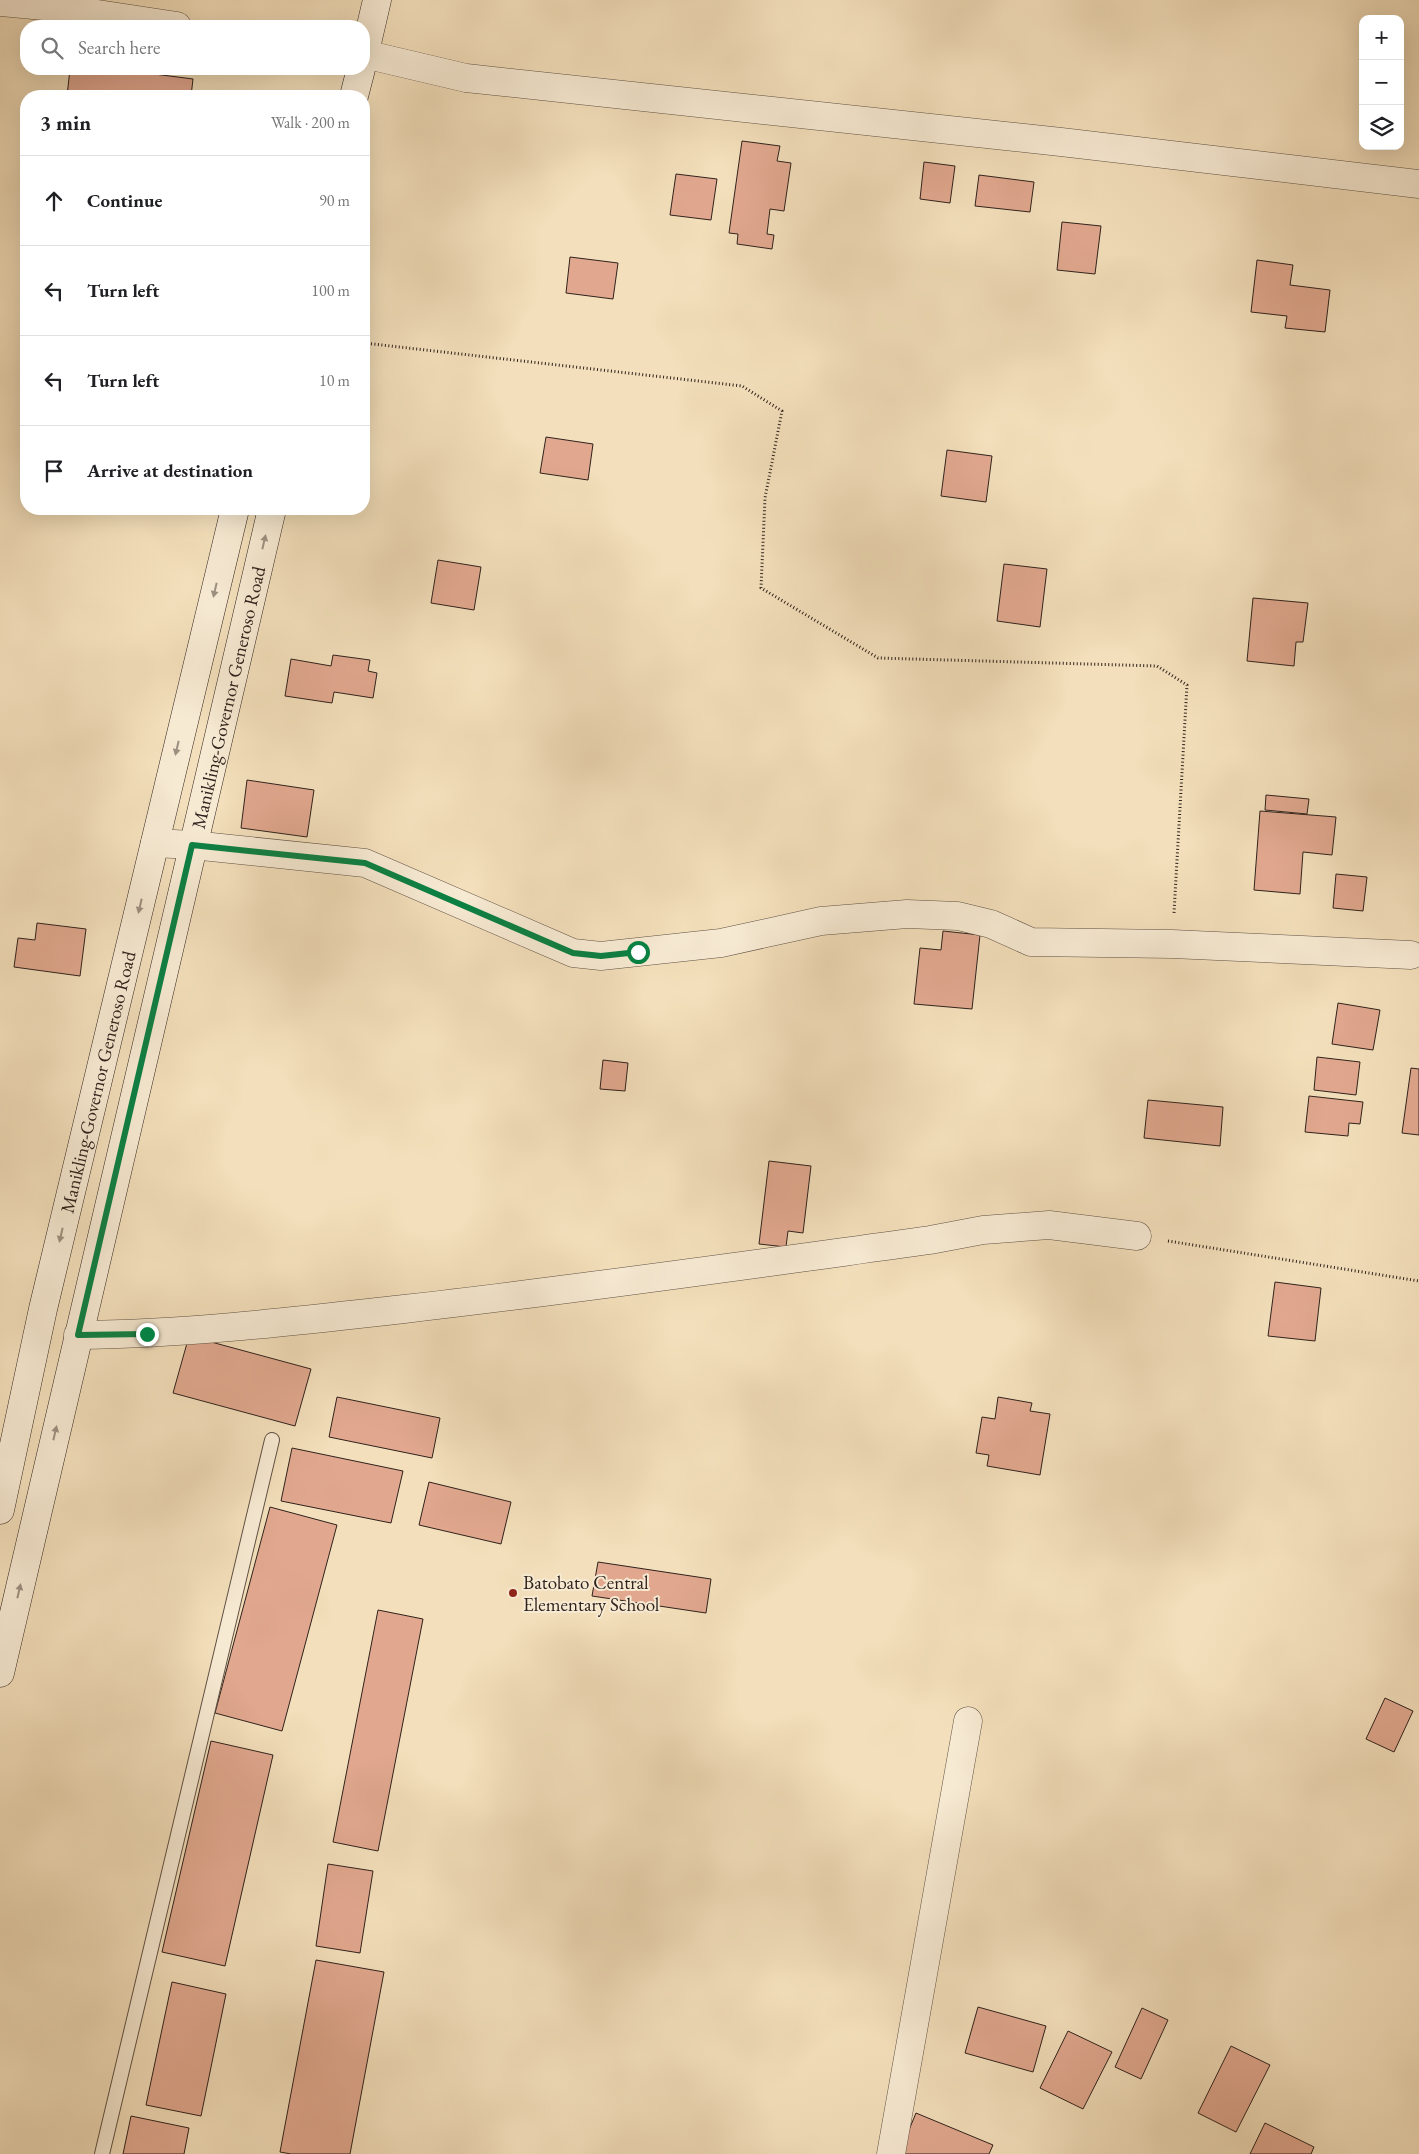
<!DOCTYPE html>
<meta charset="utf-8">
<style>
body{margin:0;font-family:"EB Garamond",serif;background:#f6f6f6;color:#202124}
.controls{position:absolute;right:15px;top:15px;display:grid;overflow:hidden;border-radius:10px;box-shadow:0 5px 20px #0002}
.controls button{width:45px;height:45px;display:grid;place-items:center;padding:0;border:0;border-bottom:1px solid #e0e0e0;background:#fff;color:#202124;font:25px sans-serif}
.stop{position:absolute;width:15px;height:15px;margin:-11px;border:4px solid #0b8043;border-radius:50%;background:#fff}
.stop.end{background:#0b8043;border-color:#fff;box-shadow:0 1px 5px #0008}
.list{margin:0;padding:0;list-style:none}
h2{display:flex;justify-content:space-between;align-items:center;height:65px;margin:0;padding:0 20px;font-size:21px}
h2 small{font-size:16px;font-weight:400;color:#757577}
.list li{display:grid;grid-template-columns:32px 1fr auto;gap:15px;align-items:center;box-sizing:border-box;height:90px;padding:0 20px;border-top:1px solid #e0e0e0}
.list b{display:block;font-size:19px;white-space:nowrap}
.list em{font-size:16px;font-style:normal;color:#757577}
.icon{flex:none;width:28px;height:28px;fill:none;stroke:currentColor;stroke-width:2;stroke-linecap:round;stroke-linejoin:round}
.map{position:relative;flex:none;width:1419px;height:2154px;overflow:hidden}
.search{position:absolute;background:#fff;box-shadow:0 5px 20px #0002;left:20px;top:20px;width:350px;height:55px;display:flex;align-items:center;gap:12px;box-sizing:border-box;padding:0 18px;border-radius:20px;color:#757577;font-size:19px}
.panel{position:absolute;background:#fff;box-shadow:0 5px 20px #0002;left:20px;top:90px;width:350px;height:425px;border-radius:20px}
.map>svg:first-child{display:block}
.building{fill:#e1a88f;stroke:#2f221c}
.lines{fill:none;stroke-linecap:round;stroke-linejoin:round}
.lane-casing{stroke:#605144;stroke-width:16}
.street-casing{stroke:#605144;stroke-width:29}
.secondary-casing{stroke:#2f221c;stroke-width:29}
.path{stroke:#2f221c;stroke-width:3;stroke-dasharray:1 2.5;stroke-linecap:butt}
.lane{stroke:#f7ead3;stroke-width:14}
.street{stroke:#f7ead3;stroke-width:28}
.secondary{stroke:#f7ead3;stroke-width:28}
.oneway{fill:#9d9081}
.route{stroke:#0b8043;stroke-width:6}
.poi-dot{fill:#8f2418;stroke:#f7ead3;stroke-width:2}
.labels{text-anchor:middle;stroke-width:4;stroke-linejoin:round;paint-order:stroke}
.street-label{font-size:19px;fill:#2f221c;stroke:#f7ead3}
.poi-label{font-size:19px;fill:#2f221c;stroke:#f7ead3;text-anchor:start}
</style>
<div class="map">
<svg width="1419" height="2154" viewBox="0 0 1419 2154">
<rect width="100%" height="100%" fill="#f3dfbb"/>
<filter id="stains"><feTurbulence type="fractalNoise" baseFrequency=".004" numOctaves="4"/><feColorMatrix values="0 0 0 0 .2 0 0 0 0 .09 0 0 0 0 .02 0 0 0 .5 -.17"/></filter>
<radialGradient id="worn" r=".72"><stop offset=".6" stop-color="#630" stop-opacity="0"/><stop offset="1" stop-color="#630" stop-opacity=".3"/></radialGradient>
<path class="building" d="M70,69H115L193,79L191,96H67Z
M742,141L780,146L777,161L791,163L784,211L770,209L767,234L774,235L772,249L737,244L738,234L729,233Z
M924,162L955,166L950,203L920,199Z
M676,174L717,179L711,220L670,215Z
M979,175L1034,182L1030,212L975,206Z
M1062,222L1101,226L1095,274L1057,270Z
M570,257L618,263L613,299L566,293Z
M1257,260L1293,265L1290,285L1330,290L1325,332L1285,328L1287,316L1251,312Z
M546,437L593,444L588,480L540,473Z
M947,450L992,456L986,502L941,496Z
M438,560L481,567L474,610L431,603Z
M1004,564L1047,569L1040,627L997,621Z
M1253,598L1308,603L1303,642H1296L1294,666L1247,661Z
M333,655L370,660L368,671L377,673L373,698L334,692L332,703L285,696L291,659L331,666Z
M247,780L314,790L307,837L241,828Z
M1266,795L1309,799L1307,814L1265,810Z
M1260,811L1336,817L1332,855L1303,852L1300,894L1254,890Z
M1336,874L1367,877L1363,911L1333,908Z
M37,923L86,929L80,976L14,967L18,938L35,940Z
M943,931L980,935L972,1009L914,1004L920,948L941,950Z
M1338,1003L1380,1010L1373,1050L1332,1044Z
M1317,1057L1360,1062L1356,1095L1314,1090Z
M603,1060L628,1063L625,1091L600,1089Z
M1411,1068L1419,1069V1135L1402,1133Z
M1309,1096L1363,1102L1360,1124L1349,1123L1348,1136L1305,1132Z
M1148,1100L1223,1107L1220,1146L1144,1138Z
M769,1161L811,1166L803,1233L788,1231L786,1247L759,1244Z
M1275,1282L1321,1288L1315,1341L1268,1336Z
M189,1336L311,1369L295,1426L173,1393Z
M337,1397L440,1418L432,1458L329,1437Z
M998,1397L1032,1403L1030,1411L1050,1414L1040,1475L987,1466L989,1455L976,1453L982,1417L995,1419Z
M292,1448L403,1471L391,1523L281,1501Z
M429,1482L511,1502L501,1544L419,1525Z
M270,1507L337,1525L282,1731L215,1713Z
M598,1562L711,1579L706,1613L592,1596Z
M378,1610L423,1619L378,1851L333,1842Z
M1385,1698L1413,1711L1394,1752L1366,1739Z
M211,1741L273,1755L225,1966L162,1952Z
M328,1864L373,1871L360,1953L316,1946Z
M316,1960L384,1972L350,2154H291L280,2152Z
M172,1982L226,1994L201,2116L146,2105Z
M978,2007L1046,2026L1033,2072L965,2053Z
M1142,2008L1168,2020L1141,2079L1115,2067Z
M1068,2031L1112,2052L1083,2109L1040,2088Z
M1231,2046L1270,2065L1236,2132L1198,2113Z
M916,2113L993,2145L989,2154H899Z
M131,2116L189,2128L184,2154H123Z
M1265,2123L1314,2147L1311,2154H1250Z"/>
<g class="lines">
<defs>
<path id="lane" d="M102,2154L272,1440"/>
<path id="street" d="M0,2L44,6L177,26
M364,54L466,78L1061,142L1419,184
M155,843L192,845L365,863L573,953L601,956L721,943L821,921L907,914L958,916L991,924L1031,942L1172,944L1411,955
M78,1335C187,1334 296,1321 404,1309C580,1289 755,1264 930,1240L983,1230L1049,1225L1137,1236
M891,2154L968,1721"/>
<g id="secondary">
<path d="M364,56L377,0"/>
<path d="M354,96L361,69"/>
<path id="s1" d="M0,1510L43,1309L235,509"/>
<path id="s2" d="M0,1673L272,509"/>
</g>
</defs>
<use href="#lane" class="lane-casing"/>
<use href="#street" class="street-casing"/>
<use href="#secondary" class="secondary-casing"/>
<path class="path" d="M364,343L742,386L782,411L765,498L761,588L878,658L1157,666L1187,685L1174,913
M1168,1241L1419,1281"/>
<use href="#lane" class="lane"/>
<use href="#street" class="street"/>
<use href="#secondary" class="secondary"/>
</g>
<defs><path id="oneway-solid" d="M-6-.8H1V-3.2L6.5 0L1 3.2V.8H-6Z" transform="scale(1.25)"/></defs>
<g class="oneway">
<use href="#oneway-solid" transform="translate(264 542) rotate(-77)"/>
<use href="#oneway-solid" transform="translate(215 590) rotate(103)"/>
<use href="#oneway-solid" transform="translate(177 748) rotate(103)"/>
<use href="#oneway-solid" transform="translate(140 906) rotate(103)"/>
<use href="#oneway-solid" transform="translate(61 1235) rotate(103)"/>
<use href="#oneway-solid" transform="translate(55 1433) rotate(-77)"/>
<use href="#oneway-solid" transform="translate(19 1591) rotate(-77)"/>
</g>
<g class="lines">
<path class="route" d="M147,1334L78,1335L192,845L365,863L573,953L601,956L638,952"/>
</g>
<circle class="poi-dot" cx="513" cy="1593" r="5"/>
<g class="labels">
<g class="street-label">
<text dy="7" stroke="none"><textPath href="#s2" startOffset="1002">Manikling-Governor Generoso Road</textPath></text>
<text dy="7" stroke="none"><textPath href="#s1" startOffset="439">Manikling-Governor Generoso Road</textPath></text>
</g>
<g class="poi-label">
<text x="523" y="1589">Batobato Central<tspan x="523" dy="22">Elementary School</tspan></text>
</g>
</g>
<rect width="100%" height="100%" filter="url(#stains)"/>
<rect width="100%" height="100%" fill="url(#worn)"/>
</svg>
<div class="controls">
<button>+</button>
<button>−</button>
<button><svg class="icon" aria-label="layers" viewBox="0 0 24 24"><path d="M12 4l9 5-9 5-9-5zM3 14l9 5 9-5"/></svg></button>
</div>
<div class="stop" style="left:638px;top:952px"></div>
<div class="stop end" style="left:147px;top:1334px"></div>
<div class="search"><svg class="icon" aria-label="search" viewBox="0 0 24 24"><circle cx="10" cy="10" r="6"/><path d="M15 15l6 6"/></svg>Search here</div>
<section class="panel">
<h2>3 min<small>Walk · 200 m</small></h2>
<ul class="list">
<li><svg class="icon" aria-label="ahead" viewBox="0 0 24 24"><path d="M12 20V5M6 11l6-6 6 6"/></svg><div><b>Continue</b></div><em>90 m</em></li>
<li><svg class="icon" aria-label="left" viewBox="0 0 24 24"><path d="M17 20v-9H6M10 6l-5 5 5 5"/></svg><div><b>Turn left</b></div><em>100 m</em></li>
<li><svg class="icon" aria-label="left" viewBox="0 0 24 24"><path d="M17 20v-9H6M10 6l-5 5 5 5"/></svg><div><b>Turn left</b></div><em>10 m</em></li>
<li><svg class="icon" aria-label="arrive" viewBox="0 0 24 24"><path d="M6 21V4h12l-3 4 3 4H6"/></svg><div><b>Arrive at destination</b></div></li>
</ul>
</section>
</div>
